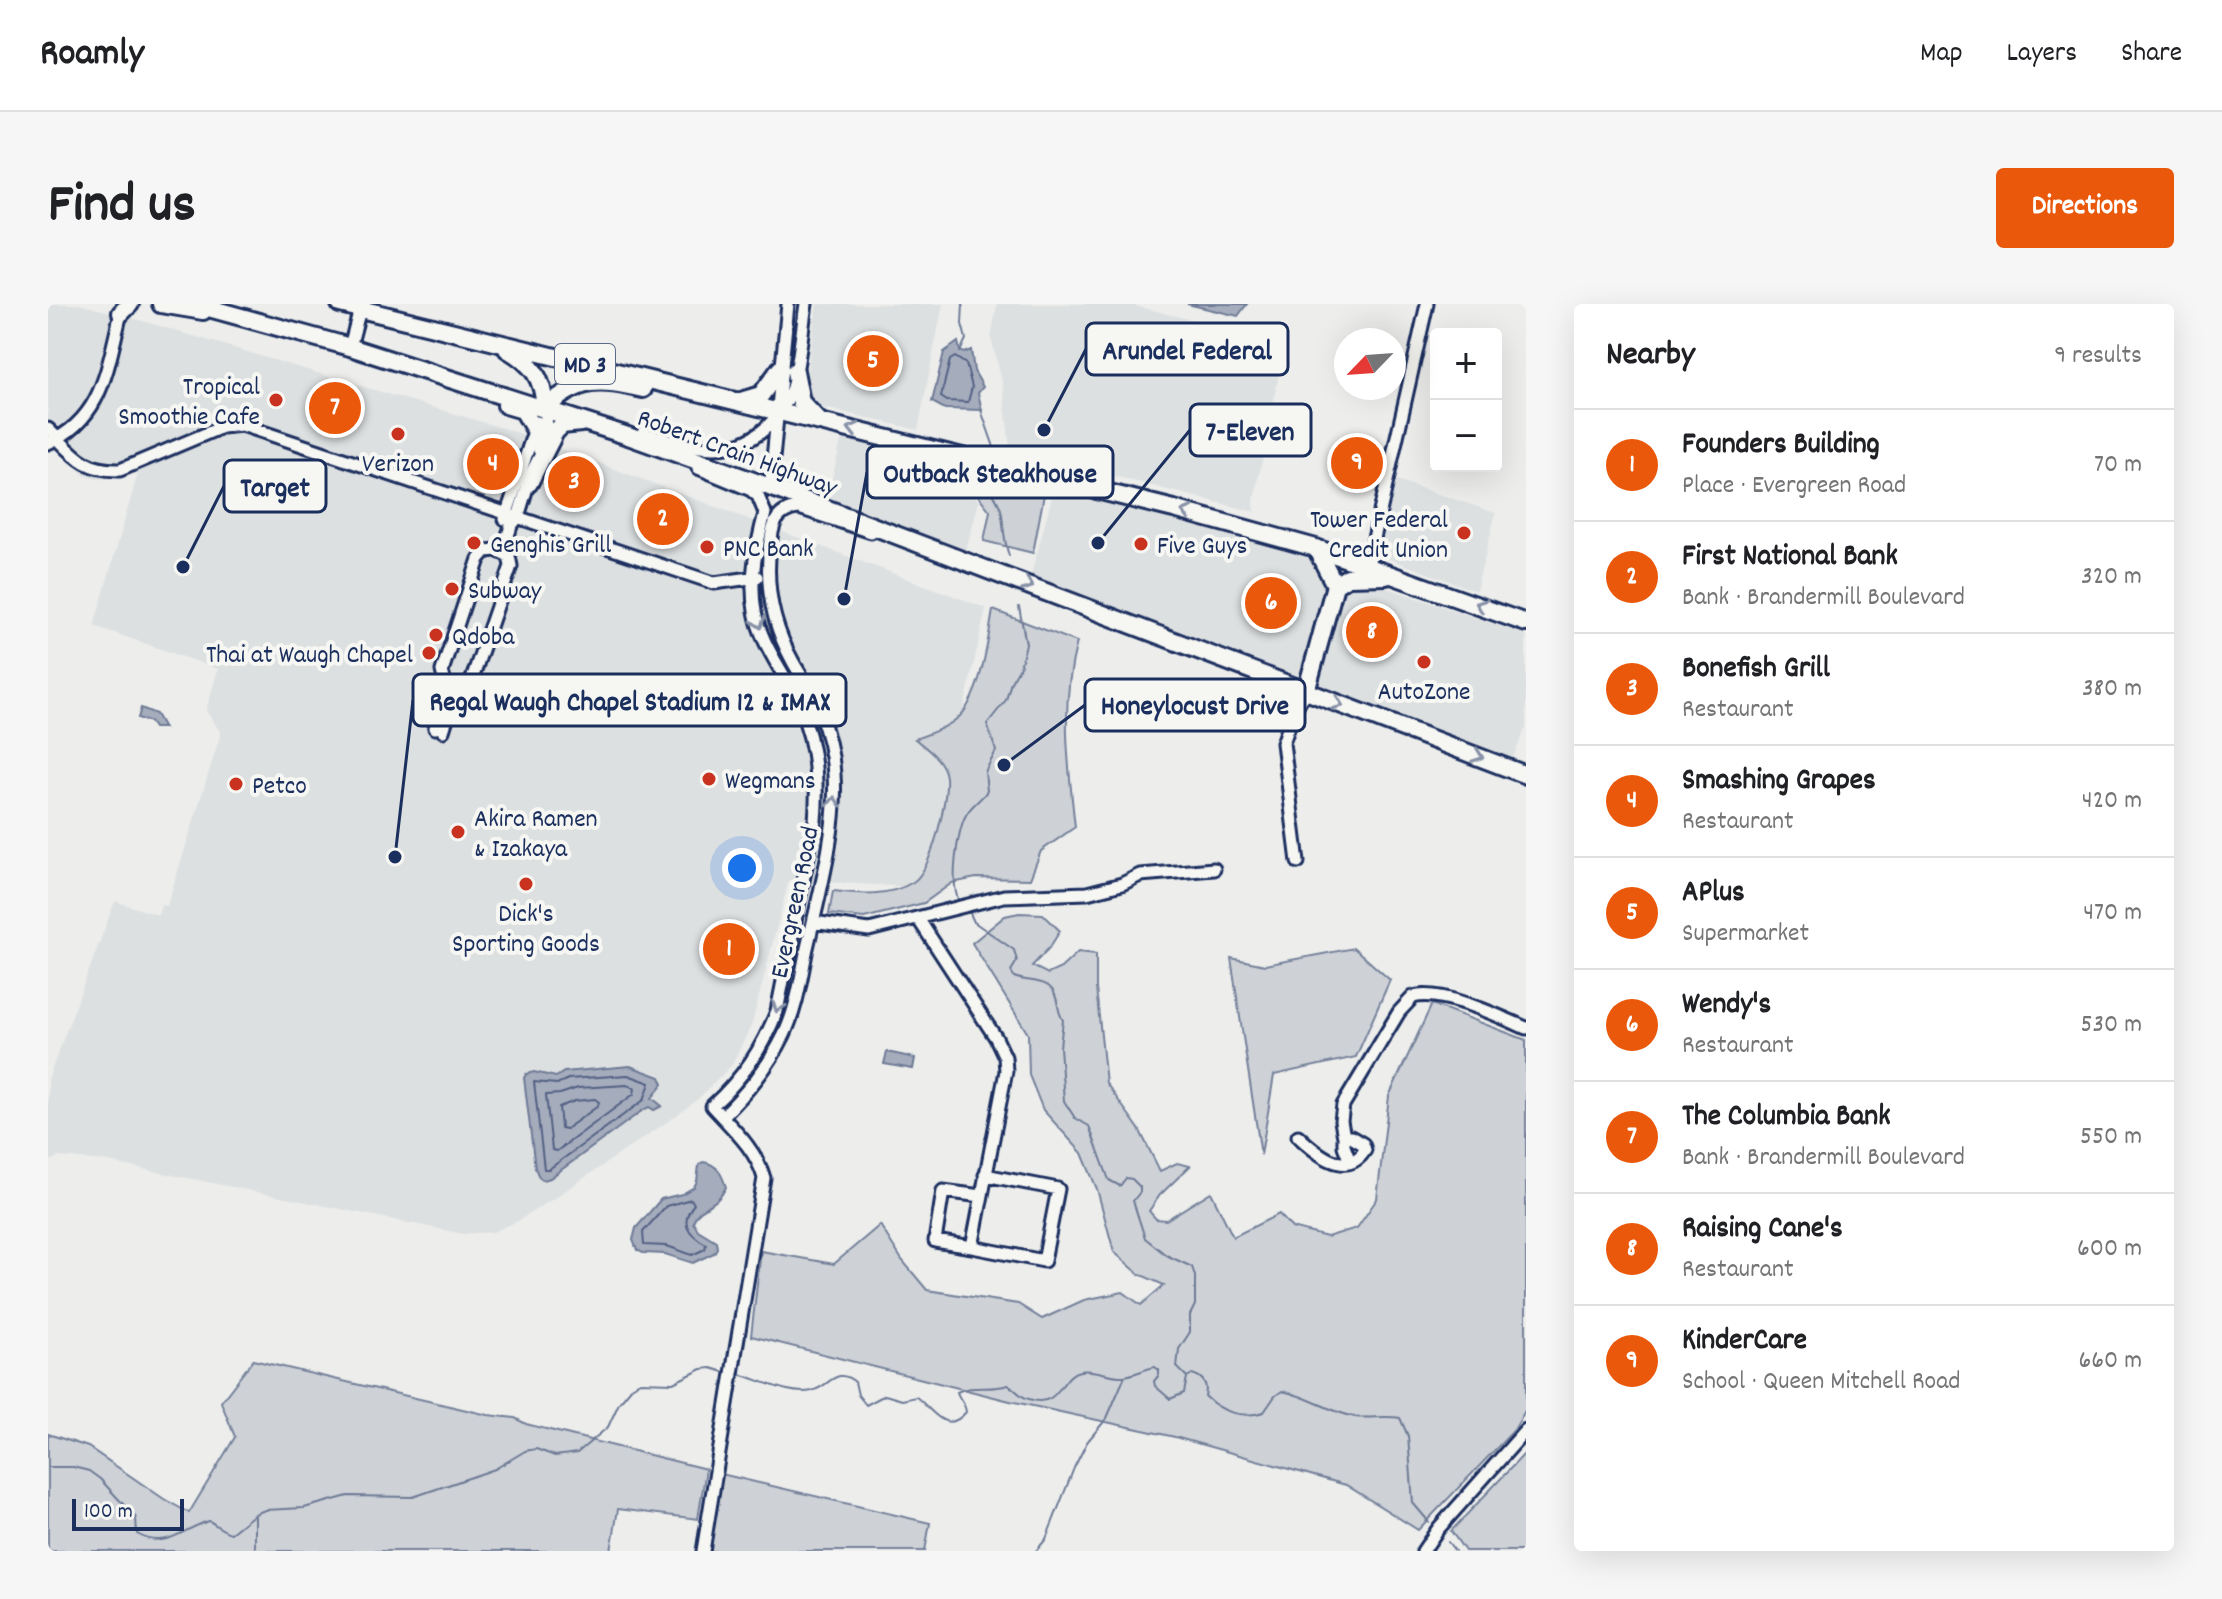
<!DOCTYPE html>
<meta charset="utf-8">
<style>
body{margin:0;font-family:Dekko,sans-serif;background:#f6f6f6;color:#202124}
.controls{position:absolute;right:24px;top:24px;display:grid;overflow:hidden;border-radius:8px;box-shadow:0 8px 32px #0002}
.controls button{width:72px;height:72px;display:grid;place-items:center;padding:0;border:0;border-bottom:2px solid #e0e0e0;background:#fff;color:#202124;font:40px sans-serif}
.compass{position:absolute;left:1286px;top:24px;width:72px;height:72px;border-radius:50%;background:#fff;box-shadow:0 8px 32px #0002;rotate:245deg}
.scale{position:absolute;left:24px;bottom:20px;width:112px;box-sizing:border-box;padding-left:8px;border:4px solid #1b2f5e;border-top:0;font-size:22px;line-height:28px;white-space:nowrap;color:#1b2f5e;-webkit-text-stroke:6px #f6f6f2;paint-order:stroke}
.you{position:absolute;left:694px;top:564px;width:28px;height:28px;margin:-20px;border:6px solid #fff;border-radius:50%;background:#1a73e8;box-shadow:0 0 0 12px #1a73e833}
.badge{display:grid;place-items:center;width:52px;height:52px;border-radius:50%;background:#ea580c;color:#fff;font-size:26px;font-weight:700}
.pin{position:absolute;translate:-50% -50%;border:4px solid #fff;box-shadow:0 2px 8px #0006}
.list{margin:0;padding:0;list-style:none}
h2{display:flex;justify-content:space-between;align-items:center;height:104px;margin:0;padding:0 32px;font-size:34px}
h2 small{font-size:26px;font-weight:400;color:#757577}
.list li{display:grid;grid-template-columns:52px 1fr auto;gap:24px;align-items:center;box-sizing:border-box;height:112px;padding:0 32px;border-top:2px solid #e0e0e0}
.list b{display:block;font-size:30px;white-space:nowrap}
.list p{margin:0;font-size:26px;white-space:nowrap;color:#757577}
.list em{font-size:26px;font-style:normal;color:#757577}
.map{position:relative;flex:none;width:1478px;height:1247px;overflow:hidden;border-radius:8px}
header{display:flex;align-items:center;gap:48px;box-sizing:border-box;height:112px;padding:0 40px;background:#fff;border-bottom:2px solid #e0e0e0}
header strong{font-size:38px}
nav{display:flex;gap:44px;margin-inline-start:auto;font-size:28px}
.intro{display:flex;align-items:center;justify-content:space-between;box-sizing:border-box;height:192px;padding:0 48px}
h1{margin:0;font-size:56px}
.button{padding:20px 36px;border-radius:8px;background:#ea580c;color:#fff;font-size:28px;font-weight:700}
main{display:flex;gap:48px;padding:0 48px}
aside{flex:1;background:#fff;border-radius:8px;box-shadow:0 8px 32px #0002}
.map>svg:first-child{display:block}
.built{fill:#dde0e1}
.green{fill:#ced2d7;stroke:#74809a;stroke-width:2}
.water{fill:#a5acbc;stroke:#6e7a96;stroke-width:2}
.lines{fill:none;stroke-linecap:round;stroke-linejoin:round}
.shore{stroke:#526184;stroke-width:2}
.stream{stroke:#6e7a96;stroke-width:2}
.minor-casing{stroke:#1b2f5e;stroke-width:17}
.highway-casing{stroke:#1b2f5e;stroke-width:22}
.minor{stroke:#f6f6f2;stroke-width:11}
.highway{stroke:#f6f6f2;stroke-width:16}
.oneway{stroke:#8892a8}
.poi-dot{fill:#c8321e;stroke:#f6f6f2;stroke-width:3}
.labels{text-anchor:middle;stroke-width:8;stroke-linejoin:round;paint-order:stroke}
.shield{fill:#f6f6f2;stroke:#5d6b8a;stroke-width:2}
.shield-label{font-size:24px;font-weight:bold;fill:#1b2f5e}
.poi-label{font-size:26px;fill:#1b2f5e;stroke:#f6f6f2;text-anchor:start}
.street-label{font-size:26px;fill:#1b2f5e;stroke:#f6f6f2}
.leader{fill:none;stroke:#1b2f5e;stroke-width:3}
.callout-dot{fill:#1b2f5e;stroke:#f6f6f2;stroke-width:3}
.callout{fill:#f6f6f2;stroke:#1b2f5e;stroke-width:3}
.callout-label{font-size:28px;text-anchor:middle;font-weight:bold;fill:#1b2f5e}
</style>
<header>
<strong>Roamly</strong>
<nav><a>Map</a><a>Layers</a><a>Share</a></nav>
</header>
<div class="intro"><h1>Find us</h1><a class="button">Directions</a></div>
<main>
<div class="map">
<svg width="1478" height="1247" viewBox="0 0 1478 1247">
<rect width="100%" height="100%" fill="#edeeec"/>
<filter id="ink" filterUnits="userSpaceOnUse"><feTurbulence type="fractalNoise" baseFrequency=".0125" numOctaves="2"/><feDisplacementMap in="SourceGraphic" scale="16" xChannelSelector="R" yChannelSelector="G"/><feConvolveMatrix kernelMatrix="1 2 1 2 8 2 1 2 1" color-interpolation-filters="sRGB"/></filter>
<g filter="url(#ink)">
<path class="built" d="M0,0H31L88,15L468,128L938,304L877,584L741,576L704,720L684,761L650,795L625,814L508,893L468,918L445,928L415,930L55,857L10,853L0,858V775L67,597L110,611L113,601L119,602L173,429L158,407L170,365L46,322L90,169L75,174L49,175L37,172L0,134Z
M769,0H895L870,126L764,101L755,91Z
M949,0H1080L1237,39L1206,197L1207,208L962,146L955,82L943,34Z
M794,133L925,166L924,185L931,198L918,246L779,194Z
M1345,175L1448,209L1428,287L1328,250Z
M1006,185L1152,221L1268,254L1280,274L1255,369L1250,372L983,271Z
M1297,280H1328L1478,331V424L1464,456L1274,382L1271,376Z"/>
<path class="green" d="M928,168L997,185L985,249L936,237L942,207L926,186Z
M945,306L1029,338C1012,401 1020,459 1027,523L993,547L982,575L928,574L904,579L876,599L816,614L781,610L785,587C811,590 841,593 865,578C884,566 900,495 898,473C896,456 879,445 867,435C884,429 910,420 919,403C935,376 940,336 945,306Z
M971,609L995,610L1012,627L1002,643L984,662L1000,670L1013,664L1030,648L1048,650V684L1058,779L1091,825L1112,867L1129,859L1142,862L1112,891L1101,907L1108,915L1118,916L1163,888L1185,933L1231,910L1244,924L1279,933L1309,924L1329,895L1341,792L1384,700L1478,736V1105L1466,1126L1370,1226L1298,1181L1127,1133L962,1097L703,1032L713,947L786,960L832,921L854,956L879,986L970,1000L994,1015L1036,996L1075,988L1093,1001L1116,981L1091,970L1066,948L1049,885L1034,849L995,806L981,771L980,730L924,639L957,612Z
M1306,644L1342,676L1308,753L1226,771L1213,851L1183,654L1217,661Z
M205,1056L440,1111L467,1114L478,1120L658,1165L650,1215L570,1205L563,1247H0V1130L40,1143L116,1195L141,1209L187,1133L173,1098Z
M1478,1148V1247H1417L1403,1227Z
M673,1170L882,1219L877,1247H662Z"/>
<path class="water" d="M1139,0H1199L1190,12Z
M910,38L912,47L916,49L923,46L926,67L935,83L930,89L934,106L897,105L884,98L896,48Z
M93,404L108,410L116,424H106L102,418L90,414Z
M839,748L867,754L865,765L836,760Z
M582,762L612,773L615,780L604,794L614,802L606,806L601,803L595,806L502,874L496,876L491,873L487,864L476,774L478,770L486,768L508,773L516,768Z
M655,858C670,860 674,871 678,883C668,905 651,900 645,918L650,926L668,937L669,944L666,949L645,959L617,950L595,949L589,946L585,936L588,924L613,895L634,890L646,883L649,877L651,861Z"/>
<g class="lines">
<path class="shore" d="M907,53L918,60L924,83L920,98L899,97L893,93L902,56Z
M580,771L602,779L596,796L501,865H496L486,778L509,780L520,775Z
M579,781L587,784L586,790L509,847L504,846L498,791L512,790L530,784Z
M547,795L551,798L550,802L518,825L513,824L511,803L527,797Z
M643,895L646,900C631,918 640,930 658,940L657,945L644,951L619,942L596,941L595,928L618,902Z"/>
<path class="stream" d="M912,48L918,35L914,20L915,0
M933,106L947,146
M942,173C941,192 953,196 954,211C956,227 956,237 961,252
M912,598C901,585 909,526 918,511C923,501 933,496 939,487L937,468L948,447L939,420L958,396L963,378L972,363L978,340L971,303
M920,605L926,618L966,646L969,657L963,667L966,673C980,679 1001,674 1007,691C1011,700 1009,707 1015,716L1012,743L1016,797L1027,814L1041,822L1061,876L1072,882L1078,874L1084,875L1092,883V888L1085,897L1097,934L1118,951L1144,963L1147,972V1001L1142,1011V1028L1131,1045L1129,1063L1138,1072
M691,1070C713,1076 742,1092 764,1087C782,1082 788,1062 807,1078L810,1091L818,1101L837,1091L854,1096L868,1093C883,1103 897,1133 918,1108C917,1098 911,1096 909,1088C925,1080 942,1087 960,1081C968,1085 972,1093 981,1095C1012,1106 1012,1070 1032,1067C1045,1064 1062,1073 1076,1072C1086,1071 1096,1065 1107,1063L1111,1066V1071L1106,1077L1107,1082L1122,1095L1136,1089L1139,1073L1144,1070C1155,1073 1160,1080 1157,1092C1173,1108 1194,1115 1216,1108L1227,1092L1234,1087C1260,1092 1282,1108 1307,1113C1322,1115 1337,1111 1352,1114L1360,1132L1365,1199L1381,1218
M0,1163H25L41,1167L52,1175L88,1214L89,1230C119,1247 135,1224 161,1217C169,1221 174,1227 183,1229L207,1210L217,1206L256,1204L300,1192L365,1193L447,1165L477,1147L488,1145L507,1152L529,1149L560,1123L571,1099L585,1082L592,1078L625,1079L654,1065L663,1064L676,1068
M207,1212V1247
M1400,1238L1407,1247
M988,1247L998,1235L1026,1164L1039,1138L1059,1114L1077,1072"/>
<defs>
<path id="minor" d="M302,43L313,1
M0,125C25,149 34,167 72,166L174,123L194,121L666,279L709,273
M595,129C652,147 702,160 738,98C750,79 754,24 758,0
M0,139C56,114 59,63 73,9
M491,146L499,122L497,104
M650,164L703,186L710,192L717,209C709,240 701,274 707,307C712,336 730,360 743,385C766,427 771,470 767,517L729,707C714,745 695,774 664,802C684,824 708,845 716,874L655,1247
M722,186L740,0
M457,215L489,118
M448,246L461,252L463,262L424,375L419,382L408,386L397,379L394,367L431,255L438,247Z
M455,247L463,222L470,213L482,174
M1320,261L1379,0
M387,424L400,383
M395,427L408,386
M1250,558L1235,439L1247,405L1258,388
M871,616L948,734L957,753L958,767L924,943L887,937L895,887L933,892
M765,618L821,626L956,592L1039,589L1074,580L1092,571L1166,565
M674,813C699,788 720,764 736,731C749,704 753,673 759,644C771,592 790,523 786,471C785,449 779,427 771,406C765,389 754,374 745,358C725,322 717,283 722,242C724,221 728,206 751,204L823,228
M1250,832C1267,848 1298,876 1317,846L1315,840L1303,833H1296L1293,817L1295,801L1351,708L1365,693C1394,685 1451,712 1478,724
M1296,833V842L1302,858
M924,943L996,957L1010,885L937,871
M1375,1247L1390,1225L1478,1126"/>
<path id="highway" d="M113,0L155,7
M146,0L302,43L580,132L722,183L1478,471
M292,0L1126,205L1268,244L1478,319
M73,9L82,0
M459,45C485,60 495,74 497,104
M747,67L753,98L771,117
M693,97L713,91L732,65
M458,101L475,106L485,123
M497,104C533,73 550,75 595,85
M481,179L507,128L514,121L533,119
M1287,281L1300,273L1338,272
M1258,388L1287,281L1268,244"/>
</defs>
<use href="#minor" class="minor-casing"/>
<use href="#highway" class="highway-casing"/>
<use href="#minor" class="minor"/>
<use href="#highway" class="highway"/>
</g>
<defs><path id="oneway-chevron" d="M-2-3.5L2.5 0L-2 3.5" fill="none" stroke-width="1.6" stroke-linecap="round" stroke-linejoin="round" transform="scale(2)"/></defs>
<g class="oneway">
<use href="#oneway-chevron" transform="translate(805 125) rotate(-166)"/>
<use href="#oneway-chevron" transform="translate(1139 208) rotate(-165)"/>
<use href="#oneway-chevron" transform="translate(980 281) rotate(21)"/>
<use href="#oneway-chevron" transform="translate(1433 301) rotate(-159)"/>
<use href="#oneway-chevron" transform="translate(711 319) rotate(73)"/>
<use href="#oneway-chevron" transform="translate(1290 400) rotate(21)"/>
<use href="#oneway-chevron" transform="translate(1430 452) rotate(20)"/>
<use href="#oneway-chevron" transform="translate(786 498) rotate(-87)"/>
<use href="#oneway-chevron" transform="translate(730 703) rotate(109)"/>
</g>
</g>
<g class="poi-dot">
<circle cx="228" cy="96" r="8"/>
<circle cx="350" cy="130" r="8"/>
<circle cx="1416" cy="229" r="8"/>
<circle cx="426" cy="239" r="8"/>
<circle cx="1093" cy="240" r="8"/>
<circle cx="659" cy="243" r="8"/>
<circle cx="404" cy="285" r="8"/>
<circle cx="388" cy="331" r="8"/>
<circle cx="381" cy="349" r="8"/>
<circle cx="1376" cy="358" r="8"/>
<circle cx="661" cy="475" r="8"/>
<circle cx="188" cy="480" r="8"/>
<circle cx="410" cy="528" r="8"/>
<circle cx="478" cy="580" r="8"/>
</g>
<g class="labels">
<rect class="shield" x="507" y="40" width="60" height="40" rx="6"/>
<g class="shield-label">
<text x="537" y="68">MD 3</text>
</g>
<g class="poi-label">
<text x="212" y="90" text-anchor="end">Tropical<tspan x="212" dy="30">Smoothie Cafe</tspan></text>
<text x="350" y="167" text-anchor="middle">Verizon</text>
<text x="1400" y="223" text-anchor="end">Tower Federal<tspan x="1400" dy="30">Credit Union</tspan></text>
<text x="442" y="248">Genghis Grill</text>
<text x="1109" y="249">Five Guys</text>
<text x="675" y="252">PNC Bank</text>
<text x="420" y="294">Subway</text>
<text x="404" y="340">Qdoba</text>
<text x="365" y="358" text-anchor="end">Thai at Waugh Chapel</text>
<text x="1376" y="395" text-anchor="middle">AutoZone</text>
<text x="677" y="484">Wegmans</text>
<text x="204" y="489">Petco</text>
<text x="426" y="522">Akira Ramen<tspan x="426" dy="30">&amp; Izakaya</tspan></text>
<text x="478" y="617" text-anchor="middle">Dick's<tspan x="478" dy="30">Sporting Goods</tspan></text>
</g>
<g class="street-label">
<text transform="translate(690 147) rotate(20)" y="9">Robert Crain Highway</text>
<text transform="translate(745 598) rotate(-78)" y="9">Evergreen Road</text>
</g>
</g>
<path class="leader" d="M996 126L1038 45M1050 239L1142 126M796 295L819 168M135 263L176 182M347 553L365 396M956 461L1037 401"/>
<g class="callout-dot">
<circle cx="996" cy="126" r="8"/>
<circle cx="1050" cy="239" r="8"/>
<circle cx="796" cy="295" r="8"/>
<circle cx="135" cy="263" r="8"/>
<circle cx="347" cy="553" r="8"/>
<circle cx="956" cy="461" r="8"/>
</g>
<g class="callout">
<rect x="1038" y="19" width="202" height="52" rx="8"/>
<rect x="1142" y="100" width="121" height="52" rx="8"/>
<rect x="819" y="142" width="246" height="52" rx="8"/>
<rect x="176" y="156" width="102" height="52" rx="8"/>
<rect x="365" y="370" width="433" height="52" rx="8"/>
<rect x="1037" y="375" width="220" height="52" rx="8"/>
</g>
<g class="callout-label">
<text x="1139" y="55">Arundel Federal</text>
<text x="1202" y="136">7-Eleven</text>
<text x="942" y="178">Outback Steakhouse</text>
<text x="227" y="192">Target</text>
<text x="582" y="406">Regal Waugh Chapel Stadium 12 &amp; IMAX</text>
<text x="1147" y="410">Honeylocust Drive</text>
</g>
</svg>
<div class="controls">
<button>+</button>
<button>−</button>
</div>
<svg class="compass" viewBox="-18 -18 36 36"><path d="M0-13l5 13h-10z" fill="#e53935"/><path d="M0 13l5-13h-10z" fill="#757577"/></svg>
<div class="scale">100 m</div>
<div class="you"></div>
<div class="pin badge" style="left:681px;top:645px">1</div>
<div class="pin badge" style="left:615px;top:215px">2</div>
<div class="pin badge" style="left:526px;top:178px">3</div>
<div class="pin badge" style="left:445px;top:160px">4</div>
<div class="pin badge" style="left:825px;top:57px">5</div>
<div class="pin badge" style="left:1223px;top:299px">6</div>
<div class="pin badge" style="left:287px;top:104px">7</div>
<div class="pin badge" style="left:1324px;top:328px">8</div>
<div class="pin badge" style="left:1309px;top:159px">9</div>
</div>
<aside>
<h2>Nearby<small>9 results</small></h2>
<ul class="list">
<li><span class="badge">1</span><div><b>Founders Building</b><p>Place · Evergreen Road</p></div><em>70 m</em></li>
<li><span class="badge">2</span><div><b>First National Bank</b><p>Bank · Brandermill Boulevard</p></div><em>320 m</em></li>
<li><span class="badge">3</span><div><b>Bonefish Grill</b><p>Restaurant</p></div><em>380 m</em></li>
<li><span class="badge">4</span><div><b>Smashing Grapes</b><p>Restaurant</p></div><em>420 m</em></li>
<li><span class="badge">5</span><div><b>APlus</b><p>Supermarket</p></div><em>470 m</em></li>
<li><span class="badge">6</span><div><b>Wendy's</b><p>Restaurant</p></div><em>530 m</em></li>
<li><span class="badge">7</span><div><b>The Columbia Bank</b><p>Bank · Brandermill Boulevard</p></div><em>550 m</em></li>
<li><span class="badge">8</span><div><b>Raising Cane's</b><p>Restaurant</p></div><em>600 m</em></li>
<li><span class="badge">9</span><div><b>KinderCare</b><p>School · Queen Mitchell Road</p></div><em>660 m</em></li>
</ul>
</aside>
</main>
